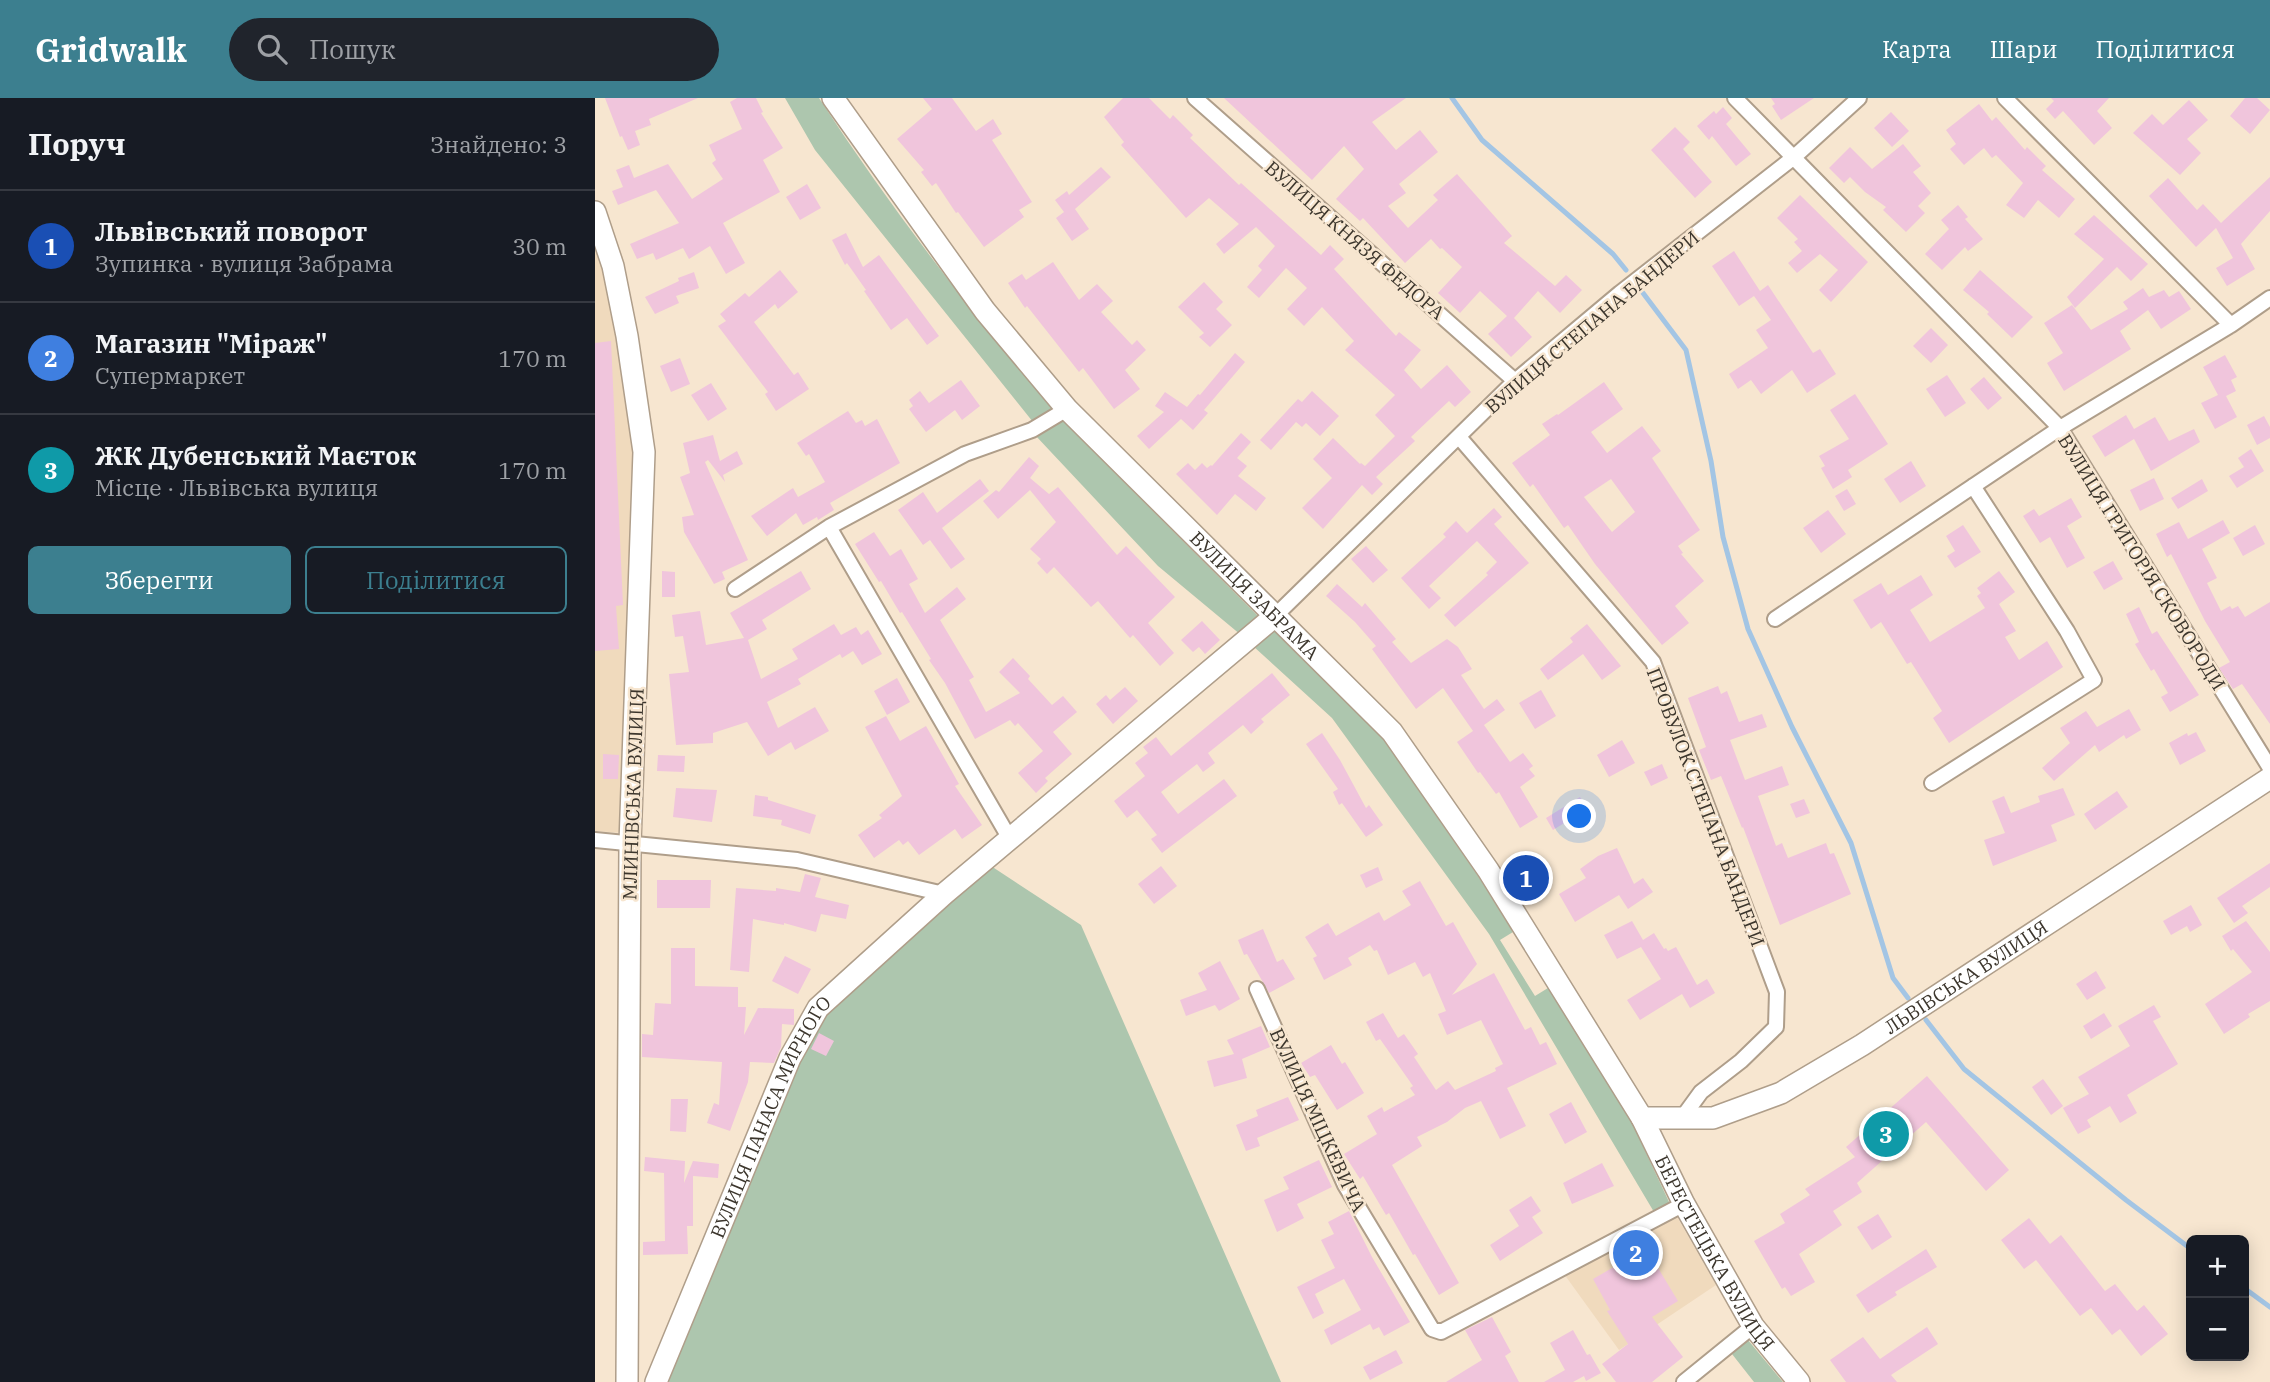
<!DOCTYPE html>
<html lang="uk">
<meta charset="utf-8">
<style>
body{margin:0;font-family:"IBM Plex Serif",serif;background:#20242c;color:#f1f3f6}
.controls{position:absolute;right:21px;bottom:21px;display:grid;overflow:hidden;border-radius:10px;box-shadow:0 4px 18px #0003}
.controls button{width:63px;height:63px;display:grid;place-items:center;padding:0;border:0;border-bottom:2px solid #363941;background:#171b24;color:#f1f3f6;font:35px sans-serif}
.you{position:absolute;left:985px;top:719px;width:24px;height:24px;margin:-18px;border:5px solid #fff;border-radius:50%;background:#1a73e8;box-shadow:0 0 0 10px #1a73e833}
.badge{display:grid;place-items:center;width:46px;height:46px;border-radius:50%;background:#3c7f8f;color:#fff;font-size:23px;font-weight:700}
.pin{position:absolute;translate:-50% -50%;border:4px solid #fff;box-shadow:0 2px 7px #0006}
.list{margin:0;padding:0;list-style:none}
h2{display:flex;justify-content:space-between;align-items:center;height:91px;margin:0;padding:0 28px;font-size:30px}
h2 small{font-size:23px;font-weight:400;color:#9ea1a6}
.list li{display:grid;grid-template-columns:46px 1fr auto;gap:21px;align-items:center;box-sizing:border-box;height:112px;padding:0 28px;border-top:2px solid #363941}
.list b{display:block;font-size:26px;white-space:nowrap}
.list p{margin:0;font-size:23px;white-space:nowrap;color:#9ea1a6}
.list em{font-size:23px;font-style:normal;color:#9ea1a6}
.actions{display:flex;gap:14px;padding:21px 28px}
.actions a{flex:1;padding:16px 0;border:2px solid #3c7f8f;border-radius:10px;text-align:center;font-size:24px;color:#3c7f8f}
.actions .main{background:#3c7f8f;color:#fff}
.icon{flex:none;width:38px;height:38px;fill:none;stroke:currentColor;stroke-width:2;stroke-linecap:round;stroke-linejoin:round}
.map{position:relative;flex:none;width:1675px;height:1284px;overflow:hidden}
header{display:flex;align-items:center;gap:42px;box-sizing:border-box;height:98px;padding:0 35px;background:#3c7f8f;color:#fff}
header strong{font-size:33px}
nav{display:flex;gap:38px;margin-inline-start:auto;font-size:24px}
.search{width:490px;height:63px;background:#20242c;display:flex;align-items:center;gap:18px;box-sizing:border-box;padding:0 24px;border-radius:38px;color:#9ea1a6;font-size:26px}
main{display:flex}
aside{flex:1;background:#171b24}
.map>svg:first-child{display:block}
.built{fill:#f0dabd}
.green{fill:#adc6ae}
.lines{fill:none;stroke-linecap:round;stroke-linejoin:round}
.stream{stroke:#a3c5e4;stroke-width:5}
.building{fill:#f0c5dc;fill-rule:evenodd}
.street-casing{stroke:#af9e8a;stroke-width:18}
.secondary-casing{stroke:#af9e8a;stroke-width:24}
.street{stroke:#fff;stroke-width:14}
.secondary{stroke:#fff;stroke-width:21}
.labels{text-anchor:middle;stroke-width:5;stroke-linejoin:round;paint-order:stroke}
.street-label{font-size:19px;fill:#3c362d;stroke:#f7e6d0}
</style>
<header>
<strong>Gridwalk</strong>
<div class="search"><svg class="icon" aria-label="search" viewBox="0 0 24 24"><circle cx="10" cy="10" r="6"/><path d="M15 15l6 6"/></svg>Пошук</div>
<nav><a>Карта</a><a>Шари</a><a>Поділитися</a></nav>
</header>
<main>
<aside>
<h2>Поруч<small>Знайдено: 3</small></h2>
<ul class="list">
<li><span class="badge" style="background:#1a4fb4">1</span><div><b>Львівський поворот</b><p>Зупинка · вулиця Забрама</p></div><em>30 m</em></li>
<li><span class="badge" style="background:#3f7fe0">2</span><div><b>Магазин &quot;Міраж&quot;</b><p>Супермаркет</p></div><em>170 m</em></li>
<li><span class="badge" style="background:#0f9aa8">3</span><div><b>ЖК Дубенський Маєток</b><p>Місце · Львівська вулиця</p></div><em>170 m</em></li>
</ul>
<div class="actions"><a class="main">Зберегти</a><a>Поділитися</a></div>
</aside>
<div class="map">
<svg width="1675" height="1284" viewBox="0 0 1675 1284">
<rect width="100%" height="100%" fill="#f7e6d0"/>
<path class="built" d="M0,139L10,170L41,354L28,735L0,733Z
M1081,1117L1121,1187L1024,1252L969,1176Z"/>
<path class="green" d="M190,0H224C295,109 375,213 458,312L438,324L220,52Z
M466,321L665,520L646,537L563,468L440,337Z
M677,531L788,641L883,778L918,834L905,842L940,898L953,890L1037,1025L1075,1106L1059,1114L894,836L737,620L658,548Z
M396,768L486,827L686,1284H72L203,963L230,916Z
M1153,1242L1188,1284H1159L1137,1256Z"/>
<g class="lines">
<path class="stream" d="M857,0L887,42L1018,156L1031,172
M1048,195L1091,252L1116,363L1128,439L1153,531L1197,629L1256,745L1298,880L1313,900
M1331,922L1369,971L1531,1102L1596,1151
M1649,1190L1675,1209"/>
</g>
<path class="building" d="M10,0H103L54,21L56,27L40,33L45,47L33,52L27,38L25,39Z
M142,0H161L168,14L166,15L188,50L168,62L185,94L128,125L150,165L131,176L115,148L94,161L88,150L61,162L58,155L42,161L35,146L84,125L61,92L23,107L17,93L28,89L21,72L34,67L39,80L73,66L97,101L128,81L117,65L121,62L114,47L147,31L135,4Z
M328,0H357L381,33L398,21L407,36L397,42L437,104L424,112L429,119L389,149L363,114L361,115L341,85L337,88L326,74L329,72L302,41L337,11Z
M528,0H554L575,21L578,17L598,37L595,40L644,87L646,85L726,157L735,147L749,161L739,171L801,238L804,234L826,252L809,272L826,291L852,267L876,294L860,309L854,303L816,339L820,343L781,379L788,386L777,397L767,387L728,431L707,410L737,380L718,361L738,340L765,366L766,365L770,368L800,338L780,317L800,297L750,252L759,243L727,209L709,228L692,211L712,190L691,170L664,200L652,189L667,172L663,168L680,148L661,129L629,156L621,146L644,126L614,100L591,120L526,47L529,44L509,19Z
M629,0H811L777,24L801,52L825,32L843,54L804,86L811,95L793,108L813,130L843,102L838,97L862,76L917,138L909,145L960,188L971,177L987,192L965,215L943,193L919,220L937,239L916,259L893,236L912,218L885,193L865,215L843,195L867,169L847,150L845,151L836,141L810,165L768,120L765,123L741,101L769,71L749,48L717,82Z
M1176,0H1219L1186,22L1177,8L1180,6Z
M1456,0H1514L1502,13L1517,30L1499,47L1468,13L1460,21L1451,11L1459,3Z
M1650,0H1662L1675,12L1655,36L1635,18Z
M1594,2L1613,22L1592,41L1606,55L1585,77L1538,35L1557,16L1568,27Z
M1384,6L1397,23L1401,19L1430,52L1432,49L1451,68L1447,72L1480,101L1464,120L1443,102L1429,120L1411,107L1428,85L1401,57L1397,60L1389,50L1369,67L1355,51L1361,46L1351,32Z
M1128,9L1137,20L1131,26L1156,56L1141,68L1117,38L1114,42L1102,28L1119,13L1121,16Z
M1296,14L1314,33L1297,49L1279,30Z
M1080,29L1095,44L1088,51L1117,84L1100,100L1056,52Z
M1308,46L1326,68L1318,74L1336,95L1323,108L1330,115L1311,134L1288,112L1291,109L1270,94L1255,79L1249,85L1234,70L1255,49L1277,71Z
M506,69L516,79L480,111L494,131L477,143L461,120L469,114L460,102L472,93L474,97Z
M1675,79V113L1646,146L1660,171L1632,188L1621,170L1638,160L1621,130L1601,149L1554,98L1573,80L1602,112L1608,106L1626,125Z
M212,86L226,110L205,122L191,99Z
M1205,97L1273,164L1236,204L1224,192L1243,172L1225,156L1202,175L1193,165L1207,153L1199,144L1203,141L1182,120Z
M1363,107L1373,119L1370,121L1388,141L1373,153L1370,149L1347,172L1330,156L1354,131L1346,122Z
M1499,117L1553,166L1536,183L1522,169L1480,210L1472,199L1509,161L1479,136Z
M251,135L268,169L284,157L344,238L332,247L312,220L296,232L269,193L271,192L252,165L250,167L237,142Z
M1139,153L1165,193L1173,187L1218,255L1225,251L1241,276L1212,295L1197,272L1166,296L1156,282L1143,291L1134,276L1173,250L1161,232L1176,222L1159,198L1144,208L1117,168Z
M458,164L484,202L502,186L518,203L506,214L537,247L542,242L551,252L530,272L545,291L519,311L488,270L484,274L432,208L430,210L413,185L427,176L431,182Z
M185,172L203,194L183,211L180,206L159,224L199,277L203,274L214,291L181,313L170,296L173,294L123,228L131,223L125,216L150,195L154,199Z
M1385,172L1438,219L1417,240L1392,216L1394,214L1368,192Z
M99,174L104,190L81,198L84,205L60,216L50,199L84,183L83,180Z
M609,184L628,204L621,211L637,227L615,249L604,239L609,235L583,209Z
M1548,190L1554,199L1569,192L1574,199L1584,193L1596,211L1566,231L1553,212L1525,233L1536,251L1469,293L1452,265L1468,255L1449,225L1477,207L1496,232L1533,211L1528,204Z
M1336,230L1353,247L1336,265L1318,248Z
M16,243L28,507L21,508L24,551L0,553V245Z
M640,255L650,264L609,312L613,315L598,332L586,321L554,351L542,338L569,314L560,308L570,294L592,309L603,296L605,297Z
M1630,257L1642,279L1636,282L1641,293L1631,298L1642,319L1620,331L1606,305L1623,297L1608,269Z
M85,260L95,286L76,294L65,268Z
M1352,277L1371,305L1350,319L1331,291Z
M1389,279L1407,300L1393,312L1375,291Z
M366,282L385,308L367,322L360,312L331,334L314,311L318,308L314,302L325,293L334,305Z
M1009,284L1028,311L996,334L1012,355L1047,328L1066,353L1057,360L1105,432L1083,448L1088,455L1086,456L1109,483L1080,508L1094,525L1067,547L1000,466L973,427L969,430L938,386L935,389L917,365L955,337L947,326L962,316L963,317ZM1016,381L1040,414L1017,434L989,399Z
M116,285L132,311L113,323L96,297Z
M717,293L744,318L725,338L711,325L707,329L701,324L676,352L665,342L703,301L707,304Z
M1260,296L1293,346L1253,372L1257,379L1238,391L1226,370L1230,368L1224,358L1254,341L1235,312Z
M253,313L261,325L267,322L270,328L282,321L305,365L235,405L239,412L223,422L222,419L208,427L201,415L172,438L156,418L198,390L203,399L230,384L214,356L211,358L202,345Z
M1531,317L1539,331L1560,319L1574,343L1599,331L1605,344L1556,373L1539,341L1510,359L1497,338Z
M1669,318L1675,329V340L1662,347L1652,327Z
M646,335L656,344L642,360L652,368L643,378L671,400L661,413L640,396L622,417L581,376L593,365L600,372L607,365L612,370L616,367L617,368Z
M118,337L125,363L142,353L148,366L128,377L130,384L113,362L110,364L153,462L127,474L130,481L119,486L89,434L87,419L99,417L85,379L95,375L88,345Z
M1656,351L1669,373L1642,390L1634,378L1649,369L1643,360Z
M434,359L444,368L435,380L454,396L463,389L522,457L531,448L580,499L553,525L579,555L565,568L538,537L535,540L503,503L496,509L459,469L452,476L442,465L446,461L435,451L461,424L435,392L403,421L388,403L401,392L404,394Z
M1316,363L1331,388L1305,405L1289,381Z
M1559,380L1569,401L1545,413L1535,392Z
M385,381L394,393L347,430L370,461L356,471L335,442L328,447L303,412L328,394L342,415Z
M1607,381L1613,393L1583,411L1576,400Z
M1252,391L1261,406L1249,413L1240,398Z
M1476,400L1487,419L1472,428L1490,460L1472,470L1455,439L1445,445L1428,418L1439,411L1444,418Z
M899,410L907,419L899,426L934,465L860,529L849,517L893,477L891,475L902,464L882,443L834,488L846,500L834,511L806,480L851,439L848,436L861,423L872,435Z
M1233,412L1251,436L1226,455L1208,430Z
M1628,422L1635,435L1607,451L1622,480L1612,485L1626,513L1635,508L1637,511L1643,508L1650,519L1675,504V626L1647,586L1638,591L1624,570L1635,564L1610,523L1576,456L1572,459L1561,436L1584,424L1593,441Z
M1368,427L1386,454L1360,470L1352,458L1360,453L1351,438Z
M1660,427L1670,446L1648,458L1638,440Z
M279,434L295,458L306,451L323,481L314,486L330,515L362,489L371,501L345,522L379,579L374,582L391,614L425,595L404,574L418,560L435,578L433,581L457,607L468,598L482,614L458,634L477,656L450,680L453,683L441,695L423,675L448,653L423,625L420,628L415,622L380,641L350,585L334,562L336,561L307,514L305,515L286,483L284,484L260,446Z
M771,448L793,472L778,485L756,461Z
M1518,463L1528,481L1509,492L1498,474Z
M67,473L80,474V499H67Z
M206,473L216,491L167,522L172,531L153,542L166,581L203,561L197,551L239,526L246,537L261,529L266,537L273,532L287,556L267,567L258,553L247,560L245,556L203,581L206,586L172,604L183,630L220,609L234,633L200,652L196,644L173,658L152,624L118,635V645L81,647L74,576L94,574L88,538L80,539L77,517L105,513L111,547L149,540L135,515Z
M1404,473L1420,494L1404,506L1421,533L1410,539L1424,562L1452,543L1468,569L1354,645L1338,620L1347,613L1316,564L1312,566L1286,524L1276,531L1258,502L1286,485L1293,497L1326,477L1338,497L1315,512L1335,544L1390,510L1382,498L1386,495L1382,490Z
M742,486L767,509L770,505L801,541L797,544L816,565L852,541L863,549L877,571L866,577L889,611L902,601L910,612L889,627L915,664L928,655L938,668L934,671L940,678L925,689L943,719L925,730L904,694L901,696L885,674L883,675L862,644L878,633L848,590L821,611L777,551L781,548L760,524L731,498Z
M1544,509L1557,536L1562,533L1604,597L1575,614L1566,599L1573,595L1559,571L1556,573L1540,546L1544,544L1531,516Z
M607,523L625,542L610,556L604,549L598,554L586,542Z
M992,526L1026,568L1007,582L988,556L953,582L945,571L978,544L975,540Z
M677,575L695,597L666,621L669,624L656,636L648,627L613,655L620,665L608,674L602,666L566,694L583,716L629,681L642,698L567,755L556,741L562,737L542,712L532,720L519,703L550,678L540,665L553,655L548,649L561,639L576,658Z
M302,580L315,604L292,617L279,593Z
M1123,588L1126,596L1132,593L1144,624L1167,616L1172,629L1135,642L1150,682L1187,668L1194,687L1163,698L1181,748L1187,745L1193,760L1231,745L1235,756L1239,755L1256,796L1185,827L1148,729L1147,730L1126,678L1116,682L1104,652L1111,649L1093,600Z
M530,589L543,603L518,626L501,606L511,597L515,602Z
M946,592L961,618L940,631L924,605Z
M1534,611L1546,632L1531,641L1529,637L1504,654L1500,647L1459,683L1447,670L1475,645L1465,630L1491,613L1502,629Z
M291,618L305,643L331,628L364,686L360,688L387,727L367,741L360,731L324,757L313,743L308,747L304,742L279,760L263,737L287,720L284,717L307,698L270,629Z
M1601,634L1611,653L1585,667L1574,645L1592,635L1593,638Z
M727,635L745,662L771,710L774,707L788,727L771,739L747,705L744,707L738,694L743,691L711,646Z
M1027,642L1040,665L1014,679L1002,657Z
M8,656L24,657L23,681H8Z
M63,657L90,658L89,674L62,673Z
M1067,666L1073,680L1056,688L1049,674Z
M81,690L122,692L117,724L78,719Z
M1468,690L1480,717L1456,727L1462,743L1398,768L1389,742L1410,735L1397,703L1409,698L1416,715L1445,704L1443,698Z
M1522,693L1533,709L1500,732L1489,716Z
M160,697L173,699V702L221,717L215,736L186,727L187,722L158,718Z
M985,699L992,711L958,732L951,720Z
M1209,701L1215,715L1201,720L1195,706Z
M1022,750L1039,786L1048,780L1058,794L1033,811L1024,797L980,824L964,796L991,780L985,771L1003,758Z
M1675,765V789L1647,808L1653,815L1639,825L1622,800Z
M566,768L582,788L559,806L543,786Z
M783,769L788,782L771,790L765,777Z
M210,776L226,780L220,799L254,807L251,821L226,816L221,834L189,825V827L158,821L154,874L135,872L141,790L181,793V790L205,794Z
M62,782H116L115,810H62Z
M825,783L851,828L858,824L882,866L857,897L899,875L930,932L936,929L945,947L951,944L962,966L912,990L931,1028L905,1041L886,1003L870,1010L852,1024L822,1039L827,1048L797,1067L864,1185L844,1197L820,1156L818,1157L794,1115L791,1117L768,1078L765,1081L749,1056L782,1036L772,1018L787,1009L789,1014L820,997L815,990L818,988L785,941L781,943L771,924L788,915L803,940L809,936L823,956L819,959L841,992L853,983L860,992L901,973L900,970L908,966L886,922L852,937L843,916L851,913L835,875L828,879L820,864L793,877L782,852L779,853L775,847L753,860L757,867L729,882L718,860L722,858L710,839L733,825L741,838L784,814L789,823L816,807L807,793Z
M1596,807L1607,827L1595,834L1592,828L1576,837L1568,823Z
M1037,823L1048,842L1059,835L1069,851L1071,850L1073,853L1081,849L1102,887L1112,881L1120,895L1095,910L1087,896L1045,922L1032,902L1066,881L1046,849L1022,861L1009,837Z
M1651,823L1675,854V903L1653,916L1655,919L1629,936L1610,906L1657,874L1638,851L1636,853L1627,838Z
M668,831L682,864L688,861L700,881L674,895L652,856L649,857L643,842Z
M76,850H100V888L143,889V909H151L149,937L163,910L199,911V927L187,926L186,949L179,965L155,964L153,984L135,1033L112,1025L119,1005L124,1007L127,964L47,959V936L58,937L60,905L76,906Z
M190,858L216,871L203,896L177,883Z
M625,863L645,901L624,913L620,907L591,918L585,902L612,892L603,875Z
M1501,873L1511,890L1492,902L1481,886Z
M1559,907L1566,919L1558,923L1583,966L1532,997L1542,1015L1525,1025L1515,1008L1492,1022L1496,1029L1483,1036L1468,1010L1494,996L1483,979L1535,948L1523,928Z
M1509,915L1517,928L1496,941L1488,928Z
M666,928L675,949L647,961L652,980L619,989L612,963L639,956L632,942Z
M224,935L239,943L231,958L216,951Z
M736,947L747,966L750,964L769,995L742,1012L720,977L715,979L706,965Z
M1332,978L1414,1072L1391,1093L1331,1024L1262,1085L1267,1094L1238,1113L1247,1127L1204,1156L1220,1184L1196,1198L1190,1189L1187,1191L1159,1143L1190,1125L1185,1116L1215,1097L1210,1091L1260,1059L1251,1049Z
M1448,981L1468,1008L1456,1017L1437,989Z
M693,999L704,1022L662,1040L665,1048L651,1053L641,1027L663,1018L661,1012Z
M76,1001H93L91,1034L75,1033Z
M976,1004L992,1034L970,1046L954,1016Z
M50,1059L90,1063L89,1085L98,1063L124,1066L123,1080L98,1078V1128H92L93,1156L48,1157V1144L70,1143L69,1075L49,1073Z
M724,1062L737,1089L702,1106L709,1120L682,1134L669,1102L694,1091L688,1079Z
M1007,1065L1019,1088L977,1106L968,1085Z
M936,1098L946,1113L937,1119L948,1135L905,1163L895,1147L924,1128L914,1112Z
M754,1113L777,1159L815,1224L789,1238L784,1229L778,1232L775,1226L736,1247L729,1232L766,1212L749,1181L720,1196L729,1215L718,1221L702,1189L740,1170L726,1142L739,1136L733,1124Z
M1283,1116L1297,1139L1277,1152L1262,1129Z
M1434,1120L1455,1146L1466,1137L1510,1193L1520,1186L1542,1213L1549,1207L1573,1236L1546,1258L1525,1231L1517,1237L1496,1210L1485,1218L1441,1162L1429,1171L1406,1142Z
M1053,1136L1064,1156L1057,1160L1083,1203L1057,1219L1088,1259L1057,1284H1021L1007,1266L1033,1246L1012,1213L1015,1212L998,1181L1024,1166L1018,1154Z
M1331,1151L1342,1169L1300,1194L1302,1197L1273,1215L1261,1197Z
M897,1219L916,1254L910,1258L924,1284H851L887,1262L870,1232Z
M1332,1229L1343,1246L1296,1277L1302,1284H1251L1235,1262L1268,1239L1285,1261Z
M978,1232L992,1257L995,1256L1006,1275L991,1283L989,1278L978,1284H949L970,1272L955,1245Z
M801,1252L808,1265L775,1282L768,1269Z"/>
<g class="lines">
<defs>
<path id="street" d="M600,0L920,283
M1140,0L1465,330L1675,670
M1410,0L1636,227
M864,339L1058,564L1182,894L1181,929L1146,963L1106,994L1087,1020
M234,429L415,741
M140,491L234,429L370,356L437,332L472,311
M680,518L920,283L1025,195L1198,60L1264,0
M1180,521L1465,330L1636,227L1675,200
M1337,685L1499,582L1472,533L1378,388
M0,742L202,762L349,796
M662,891L750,1087L837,1231L846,1234L1089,1106
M1089,1284L1158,1228"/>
<g id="secondary">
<path id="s1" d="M238,0L390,213L472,311L797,634L893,772L1047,1020L1089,1106L1158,1228L1204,1284"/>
<path d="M0,114L18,168L32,238L49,354L35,745L32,1284"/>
<path id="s2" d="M1047,1020H1118L1186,995L1267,947L1675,680"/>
<path id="s3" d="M61,1284L195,960L223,910L349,796L680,518"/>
</g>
</defs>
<use href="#street" class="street-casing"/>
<use href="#secondary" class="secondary-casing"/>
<use href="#street" class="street"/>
<use href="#secondary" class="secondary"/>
</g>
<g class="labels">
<g class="street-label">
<text transform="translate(760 142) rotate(41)" y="7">ВУЛИЦЯ КНЯЗЯ ФЕДОРА</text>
<text transform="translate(997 224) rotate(-40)" y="7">ВУЛИЦЯ СТЕПАНА БАНДЕРИ</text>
<text transform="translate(1547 464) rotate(58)" y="7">ВУЛИЦЯ ГРИГОРІЯ СКОВОРОДИ</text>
<text dy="7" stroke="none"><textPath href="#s1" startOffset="654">ВУЛИЦЯ ЗАБРАМА</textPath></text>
<text transform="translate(38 696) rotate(-88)" y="7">МЛИНІВСЬКА ВУЛИЦЯ</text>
<text transform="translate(1111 709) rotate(69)" y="7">ПРОВУЛОК СТЕПАНА БАНДЕРИ</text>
<text dy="7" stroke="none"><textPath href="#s2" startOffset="362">ЛЬВІВСЬКА ВУЛИЦЯ</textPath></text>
<text dy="7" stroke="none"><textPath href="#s3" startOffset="289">ВУЛИЦЯ ПАНАСА МИРНОГО</textPath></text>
<text transform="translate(723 1022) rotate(65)" y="7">ВУЛИЦЯ МІЦКЕВИЧА</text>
<text dy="7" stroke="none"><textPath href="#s1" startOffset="1461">БЕРЕСТЕЦЬКА ВУЛИЦЯ</textPath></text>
</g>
</g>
</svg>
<div class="controls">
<button>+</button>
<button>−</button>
</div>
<div class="you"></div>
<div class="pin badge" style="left:931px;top:780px;background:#1a4fb4">1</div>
<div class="pin badge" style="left:1041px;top:1155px;background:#3f7fe0">2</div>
<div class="pin badge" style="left:1291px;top:1036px;background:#0f9aa8">3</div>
</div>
</main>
